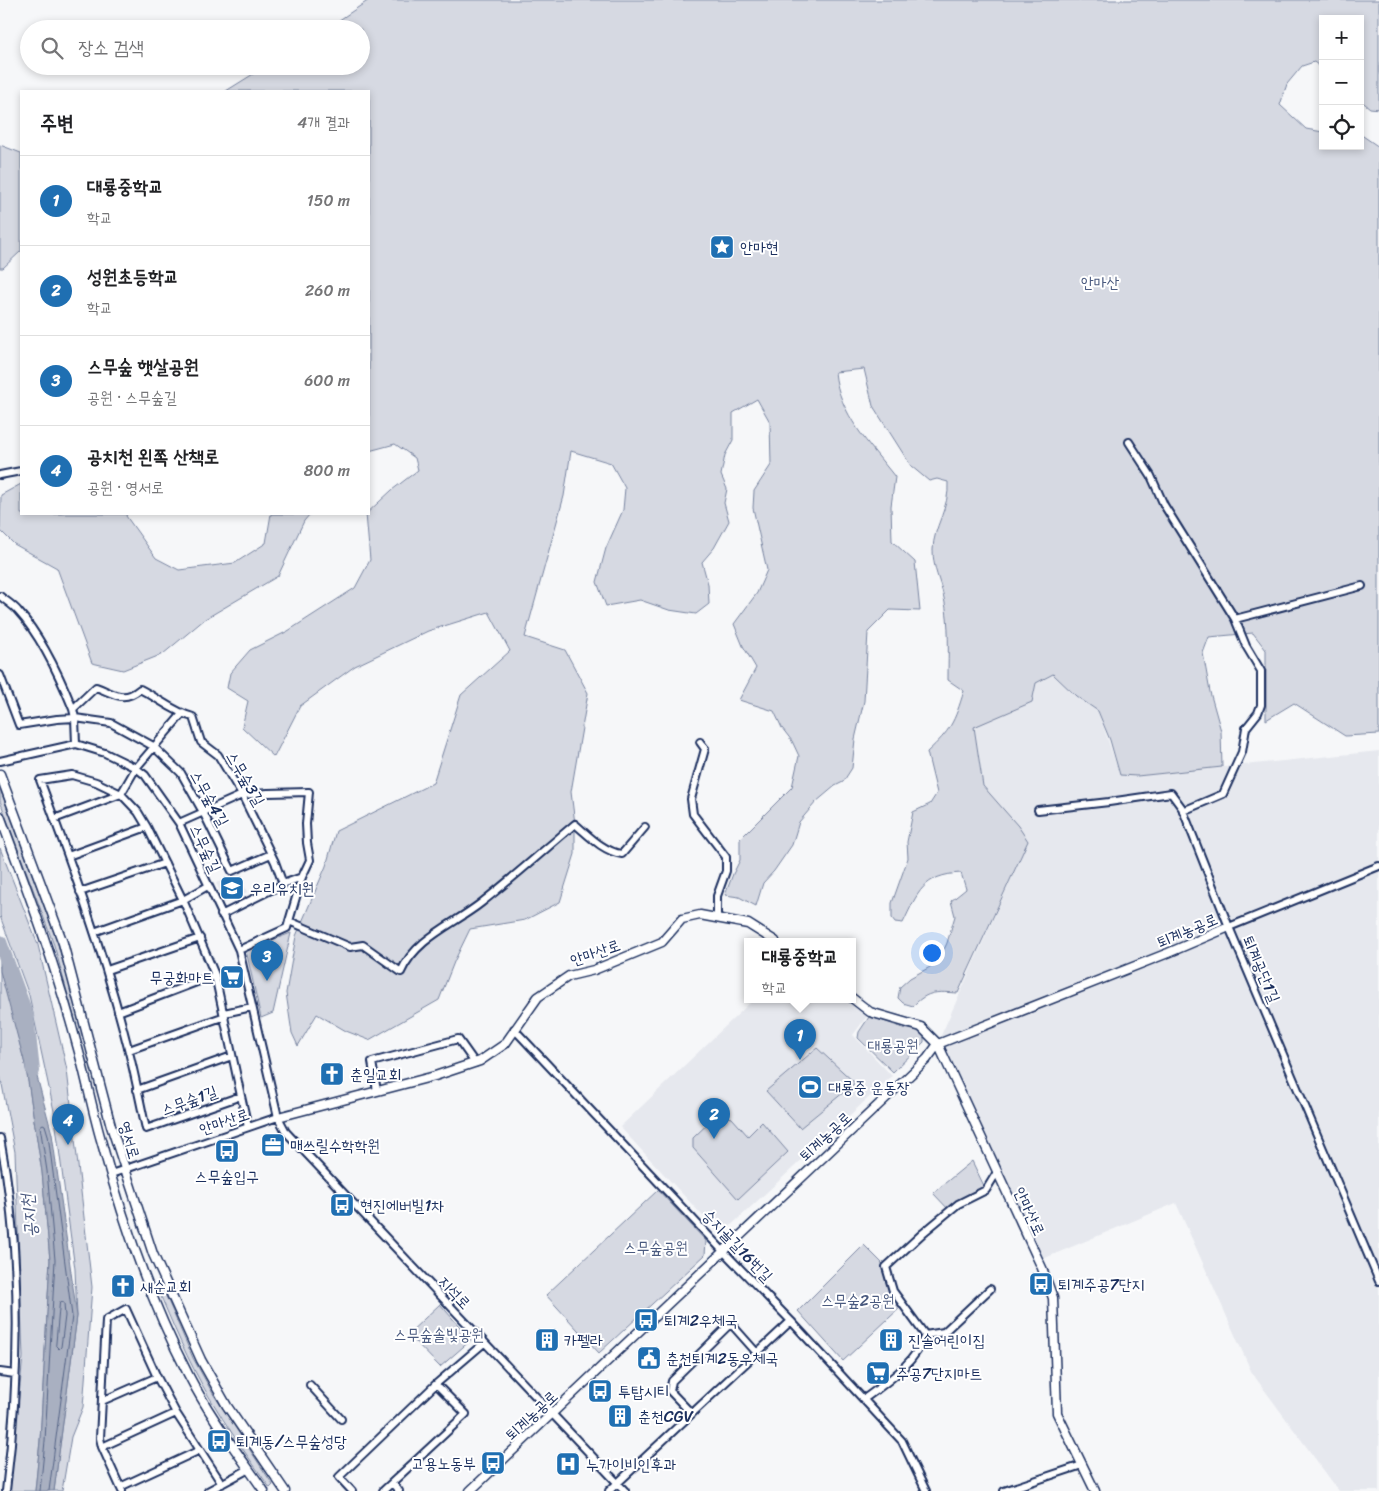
<!DOCTYPE html>
<html lang="ko">
<meta charset="utf-8">
<style>
body{margin:0;font-family:Sriracha,"Poor Story",sans-serif;background:#f2f2f2;color:#202124}
.controls{position:absolute;right:15px;top:15px;display:grid;overflow:hidden;border-radius:0px;box-shadow:0 2px 8px #0003}
.controls button{width:45px;height:45px;display:grid;place-items:center;padding:0;border:0;border-bottom:1px solid #e0e0e0;background:#fff;color:#202124;font:25px sans-serif}
.you{position:absolute;left:931px;top:952px;width:18px;height:18px;margin:-12px;border:4px solid #fff;border-radius:50%;background:#1a73e8;box-shadow:0 0 0 8px #1a73e833}
.badge{display:grid;place-items:center;width:32px;height:32px;border-radius:50%;background:#1f6fb2;color:#fff;font-size:16px;font-weight:700}
.pin{position:absolute;translate:-50% -41px;filter:drop-shadow(0 1px 2px #0008)}
.pin::after{content:'';position:absolute;top:26px;width:18px;height:15px;background:inherit;clip-path:polygon(0 0,100% 0,50% 100%)}
.popup{position:absolute;left:744px;top:938px;width:112px;height:65px;box-sizing:border-box;display:grid;place-content:center;border-radius:0px;background:#fff;filter:drop-shadow(0 1px 4px #0005);font-size:16px;white-space:nowrap;color:#757577}
.popup b{font-size:19px;color:#202124}
.popup::after{content:'';position:absolute;left:50%;top:100%;margin-left:-10px;border:10px solid transparent;border-top-color:#fff}
.list{margin:0;padding:0;list-style:none}
h2{display:flex;justify-content:space-between;align-items:center;height:65px;margin:0;padding:0 20px;font-size:21px}
h2 small{font-size:16px;font-weight:400;color:#757577}
.list li{display:grid;grid-template-columns:32px 1fr auto;gap:15px;align-items:center;box-sizing:border-box;height:90px;padding:0 20px;border-top:1px solid #e0e0e0}
.list b{display:block;font-size:19px;white-space:nowrap}
.list p{margin:0;font-size:16px;white-space:nowrap;color:#757577}
.list em{font-size:16px;font-style:normal;color:#757577}
.icon{flex:none;width:28px;height:28px;fill:none;stroke:currentColor;stroke-width:2;stroke-linecap:round;stroke-linejoin:round}
.map{position:relative;flex:none;width:1379px;height:1491px;overflow:hidden}
.search{position:absolute;background:#fff;box-shadow:0 2px 8px #0003;left:20px;top:20px;width:350px;height:55px;display:flex;align-items:center;gap:12px;box-sizing:border-box;padding:0 18px;border-radius:28px;color:#757577;font-size:19px}
.panel{position:absolute;background:#fff;box-shadow:0 2px 8px #0003;left:20px;top:90px;width:350px;height:425px;border-radius:0px}
.map>svg:first-child{display:block}
.built{fill:#e6e8ee}
.green{fill:#d6d9e2;stroke:#7884a0}
.water{fill:#a9b0c1;stroke:#707c99}
.lines{fill:none;stroke-linecap:round;stroke-linejoin:round}
.shore{stroke:#546386;stroke-width:1}
.river{stroke:#a9b0c1;stroke-width:14}
.minor-casing{stroke:#1b2f5e;stroke-width:10}
.tertiary-casing{stroke:#1b2f5e;stroke-width:11}
.minor{stroke:#fff;stroke-width:6}
.tertiary{stroke:#fff;stroke-width:8}
.labels{text-anchor:middle;stroke-width:4;stroke-linejoin:round;paint-order:stroke}
.poi-label{font-size:16px;fill:#1b2f5e;stroke:#fff;text-anchor:start}
.park-label{font-size:16px;fill:#4a5a7f;stroke:#fff}
.street-label{font-size:16px;fill:#1b2f5e;stroke:#fff}
.water-label{font-size:18px;font-style:italic;fill:#4d5c81;stroke:#fff}
</style>
<div class="map">
<svg width="1379" height="1491" viewBox="0 0 1379 1491">
<rect width="100%" height="100%" fill="#f6f7f9"/>
<filter id="ink" filterUnits="userSpaceOnUse"><feTurbulence type="fractalNoise" baseFrequency=".02" numOctaves="2"/><feDisplacementMap in="SourceGraphic" scale="10" xChannelSelector="R" yChannelSelector="G"/><feConvolveMatrix kernelMatrix="1 2 1 2 8 2 1 2 1" color-interpolation-filters="sRGB"/></filter>
<g filter="url(#ink)">
<path class="built" d="M1053,674L1076,696L1098,711L1120,775L1137,776L1379,751V1491H1339L1252,1373L1176,1203L1038,1261L939,1040L1028,841L983,786L974,726L1032,702L1036,683Z
M239,872L247,892L225,902L216,883Z
M754,999H844L867,1016L853,1035L892,1076L726,1230L715,1229L620,1127Z"/>
<path class="green" d="M369,0H1379V109L1370,108L1360,100V19H1323V69L1314,62L1302,66L1287,84L1280,105L1306,129L1323,132V146H1360V134L1379,147V734L1345,736L1294,703L1266,720V650L1253,633L1209,637L1203,653L1210,692L1221,731L1222,767L1137,776L1120,775L1110,740L1098,711L1076,696L1053,674L1036,683L1032,702L974,727L983,786L1018,826L1028,841L958,993C938,992 928,990 913,1006L903,1003L898,998L900,987L910,978L930,967L941,956L947,943L955,916L951,901L966,889L961,873C923,875 918,892 903,923L895,922L892,918V903L908,858L907,842L913,812L930,804L937,793L927,752C951,730 954,723 964,691L948,680C948,653 950,624 944,598C940,580 933,569 933,550C933,527 950,508 948,482L937,479L929,481L911,466L873,406L864,369L835,372C839,414 870,445 895,477L891,506L892,541L915,562L920,611L890,610L868,632L864,701L855,739L852,768L843,782L835,786L816,802L799,822L792,845L774,871L763,883L756,906L739,897L725,895L733,874L740,860V839L792,787L799,756L792,741L782,728L774,711L739,700L756,668L743,646L734,624L757,593L767,570L753,508L754,491L771,465L770,422L757,399L733,413V440L725,455L721,475L727,489L724,503L729,521L714,548L702,562L708,584L709,604L696,614L669,610L640,600L606,606L597,582L606,548L623,510L625,488L611,463L571,451L564,496L525,637L565,650L588,693L571,792L575,824V854L560,902L525,920L470,929L454,962L439,1000L369,1040L346,1031L317,1014L298,1046L292,1033L286,993L296,936L326,866L336,831L433,783L461,695L510,651L489,612L428,631L355,666L300,706L274,757L242,727L248,701L227,688L230,673L250,650L288,631L355,588L370,560L366,514L392,490L418,470L415,458L395,444L369,451V91H226L266,66H361V29H326Z
M0,145L21,153V251L3,268H0Z
M21,484V514H127L126,516L156,558L179,570L235,563L266,543L271,514H310L304,521L278,576L205,619L163,654L123,670L92,663L57,568L14,544L0,530L1,495Z
M0,789L58,944L83,1034L82,1037L79,1034L54,945L0,801Z
M0,848L38,945L67,1070L92,1287L83,1407L71,1437L62,1491H54L77,1316L75,1269L54,1111L29,995L0,916Z
M291,933L273,1013L261,1018L246,950Z
M0,966L26,1068L42,1172L50,1260L40,1441L35,1491H9L23,1357L15,1152L0,1074Z
M869,1017L878,1019L903,1028L919,1031L924,1035V1042L893,1072L858,1038L859,1032Z
M817,1048L855,1083L800,1128L766,1091Z
M719,1113L732,1118L748,1136L762,1122L788,1152L738,1199L693,1148V1138Z
M972,1161L986,1190L950,1211L933,1193Z
M658,1190L706,1241L705,1255L599,1353L546,1295Z
M864,1245L886,1267L893,1291L903,1305L843,1361L798,1311Z
M158,1285L162,1287L193,1358L212,1392L273,1485L270,1488C248,1457 227,1427 208,1395C188,1361 172,1323 157,1287Z
M440,1304L471,1340L440,1367L408,1334Z"/>
<path class="water" d="M0,935L52,1134L77,1316L54,1491H35L40,1441L50,1260L42,1172L26,1068L0,971Z"/>
<g class="lines">
<path class="shore" d="M60,1302L64,1303L65,1316L61,1347L59,1349L56,1346Z
M40,1491L45,1441L55,1260L47,1171L40,1126L43,1124L45,1125L48,1135L72,1316L49,1491"/>
<path class="river" d="M0,942L27,1016L33,1071"/>
<defs>
<path id="minor" d="M1129,442L1151,476L1164,505L1235,619L1246,646L1261,671V705L1258,713L1246,728L1242,752L1223,794L1183,811
M0,475L21,471
M0,596C6,601 13,605 18,611C42,637 60,677 73,709L96,687C115,694 123,703 140,689C158,698 174,712 193,717L201,742L218,755L242,795L275,862L283,884L221,915
M1235,619L1362,586
M0,675L19,725L57,719L75,718L111,723L153,746L181,773L203,812L232,871L271,854
M73,709L75,718L76,744
M700,742L705,749L691,799L693,814L726,857V871L717,896V918
M0,761L76,744L105,753L136,768L145,775L179,823L239,950L278,1117L286,1132L625,1491
M72,775L96,782L121,794L138,812L147,827L183,900L215,975L241,1096L146,1129C140,1102 135,1075 128,1048C105,957 73,868 40,780Z
M1038,810L1109,802L1171,793L1182,808L1229,927L1379,1281
M54,819L121,794L136,768L182,714
M179,823L242,795L268,793L309,792L306,824L307,843L310,860L302,877L287,928L239,950
M68,856L147,827
M283,884L302,877
M80,892L165,863
M289,921L350,947L363,945L401,972C416,938 453,925 481,903C513,878 544,850 575,824C588,835 604,852 622,854L645,827
M1229,927L1379,866
M94,932L183,900L208,886
M107,970L200,938
M118,1012L215,975
M224,1013L252,1007
M514,1029L723,1251L791,1321L902,1441L926,1491
M129,1050L225,1016
M137,1090L232,1056
M377,1091L372,1062L458,1039L475,1063
M241,1096L248,1127
M0,1138C22,1252 20,1376 6,1491
M111,1174L278,1117
M925,1335L893,1291L886,1267L923,1233L958,1204L986,1190L997,1172
M0,1372L15,1374
M310,1385L341,1419
M864,1399C887,1382 916,1363 925,1335L944,1332L990,1289
M102,1401L157,1377
M692,1414L670,1391L672,1381L728,1326H733L757,1353
M102,1447L176,1413
M392,1483L399,1491
M120,1487L200,1450
M122,1491L102,1447L100,1438L106,1320L126,1309L157,1377L176,1413L222,1484
M208,1491L249,1469
M352,1491L339,1477L436,1384L484,1343
M383,1491L466,1414L436,1384
M609,1491L791,1321
M1004,1491L1082,1465"/>
<path id="tertiary" d="M0,774L63,943L111,1126L153,1254L201,1360L227,1406L285,1491
M0,816C28,891 56,967 77,1045C86,1076 92,1109 101,1140C122,1218 151,1303 188,1374C209,1415 237,1452 264,1491
M852,998L870,1012L921,1027L938,1044L1042,1268L1053,1298L1057,1413L1095,1491
M278,1117L435,1076L480,1061L505,1044L538,997L569,976L594,970L662,942L682,919L700,915L748,924L775,941
M470,1491L927,1059L938,1044L1168,953L1229,927"/>
</defs>
<use href="#minor" class="minor-casing"/>
<use href="#tertiary" class="tertiary-casing"/>
<use href="#minor" class="minor"/>
<use href="#tertiary" class="tertiary"/>
</g>
</g>
<defs>
<symbol id="sight-square" viewBox="-11 -11 22 22"><rect x="-9" y="-9" width="18" height="18" rx="4" fill="#1f6fb2" stroke="#fff"/><path d="M0-6L1.8-2.2L6-1.7L2.9 1.2L3.7 5.4L0 3.3L-3.7 5.4L-2.9 1.2L-6-1.7L-1.8-2.2Z" fill="#fff"/></symbol>
<symbol id="school-square" viewBox="-11 -11 22 22"><rect x="-9" y="-9" width="18" height="18" rx="4" fill="#1f6fb2" stroke="#fff"/><path d="M0-5L7-2L0 1L-7-2ZM-4 1L0 2.5L4 1V4Q0 6-4 4Z" fill="#fff"/></symbol>
<symbol id="supermarket-square" viewBox="-11 -11 22 22"><rect x="-9" y="-9" width="18" height="18" rx="4" fill="#1f6fb2" stroke="#fff"/><path d="M-6-5.5h2.5l.6 2H6L4.5 2H-2.5L-4.4-4H-6ZM-1.5 3.2a1.3 1.3 0 1 0 .1 0ZM3 3.2a1.3 1.3 0 1 0 .1 0Z" fill="#fff"/></symbol>
<symbol id="church-square" viewBox="-11 -11 22 22"><rect x="-9" y="-9" width="18" height="18" rx="4" fill="#1f6fb2" stroke="#fff"/><path d="M-1.2-6h2.4v3.5h3.3v2.4h-3.3V6h-2.4V-.1h-3.3v-2.4h3.3Z" fill="#fff"/></symbol>
<symbol id="stadium-square" viewBox="-11 -11 22 22"><rect x="-9" y="-9" width="18" height="18" rx="4" fill="#1f6fb2" stroke="#fff"/><path d="M0-5a6.5 5 0 1 0 0 10a6.5 5 0 1 0 0-10ZM-3.5-1.8h7v3.6h-7Z" fill="#fff"/></symbol>
<symbol id="office-square" viewBox="-11 -11 22 22"><rect x="-9" y="-9" width="18" height="18" rx="4" fill="#1f6fb2" stroke="#fff"/><path d="M-6-3h4V-5.5h4V-3h4V5H-6ZM-1-4.5V-3h2v-1.5ZM-6 0V1H6V0Z" fill="#fff"/></symbol>
<symbol id="bus-square" viewBox="-11 -11 22 22"><rect x="-9" y="-9" width="18" height="18" rx="4" fill="#1f6fb2" stroke="#fff"/><path d="M-5-6H5V4H4V6H2V4H-2V6H-4V4H-5ZM-3.5-4V0h7V-4ZM-3.5 1.2v1.5H-2V1.2ZM2 1.2v1.5H3.5V1.2Z" fill="#fff"/></symbol>
<symbol id="building-square" viewBox="-11 -11 22 22"><rect x="-9" y="-9" width="18" height="18" rx="4" fill="#1f6fb2" stroke="#fff"/><path d="M-4-6H4V6H1V3H-1V6H-4ZM-2.5-4.3h1.7v1.8h-1.7ZM.8-4.3h1.7v1.8H.8ZM-2.5-1h1.7V.8h-1.7ZM.8-1h1.7V.8H.8Z" fill="#fff"/></symbol>
<symbol id="civic-square" viewBox="-11 -11 22 22"><rect x="-9" y="-9" width="18" height="18" rx="4" fill="#1f6fb2" stroke="#fff"/><path d="M-.6-6.5H3V-4.5H.6V-3L4-1V1h2V6H-6V1h2V-1L-.6-3ZM-1.2 2.5V6h2.4V2.5Z" fill="#fff"/></symbol>
<symbol id="hospital-square" viewBox="-11 -11 22 22"><rect x="-9" y="-9" width="18" height="18" rx="4" fill="#1f6fb2" stroke="#fff"/><path d="M-5-5h3v3.5h4V-5h3V5h-3V1.5h-4V5h-3Z" fill="#fff"/></symbol>
</defs>
<g fill-rule="evenodd">
<use href="#sight-square" x="708" y="233" width="28" height="28"/>
<use href="#school-square" x="218" y="874" width="28" height="28"/>
<use href="#supermarket-square" x="218" y="963" width="28" height="28"/>
<use href="#church-square" x="318" y="1060" width="28" height="28"/>
<use href="#stadium-square" x="796" y="1073" width="28" height="28"/>
<use href="#office-square" x="259" y="1131" width="28" height="28"/>
<use href="#bus-square" x="213" y="1137" width="28" height="28"/>
<use href="#bus-square" x="328" y="1191" width="28" height="28"/>
<use href="#bus-square" x="1027" y="1270" width="28" height="28"/>
<use href="#church-square" x="109" y="1272" width="28" height="28"/>
<use href="#bus-square" x="632" y="1306" width="28" height="28"/>
<use href="#building-square" x="533" y="1326" width="28" height="28"/>
<use href="#building-square" x="877" y="1326" width="28" height="28"/>
<use href="#civic-square" x="635" y="1344" width="28" height="28"/>
<use href="#supermarket-square" x="864" y="1359" width="28" height="28"/>
<use href="#bus-square" x="586" y="1377" width="28" height="28"/>
<use href="#building-square" x="606" y="1402" width="28" height="28"/>
<use href="#bus-square" x="205" y="1427" width="28" height="28"/>
<use href="#bus-square" x="479" y="1449" width="28" height="28"/>
<use href="#hospital-square" x="554" y="1450" width="28" height="28"/>
</g>
<g class="labels">
<g class="poi-label">
<text x="740" y="253">안마현</text>
<text x="250" y="894">우리유치원</text>
<text x="214" y="983" text-anchor="end">무궁화마트</text>
<text x="350" y="1080">춘일교회</text>
<text x="828" y="1093">대룡중 운동장</text>
<text x="290" y="1151">매쓰릴수학학원</text>
<text x="227" y="1182" text-anchor="middle">스무숲입구</text>
<text x="360" y="1211">현진에버빌1차</text>
<text x="1058" y="1290">퇴계주공7단지</text>
<text x="140" y="1292">새순교회</text>
<text x="664" y="1326">퇴계2우체국</text>
<text x="564" y="1346">카펠라</text>
<text x="908" y="1346">진솔어린이집</text>
<text x="666" y="1364">춘천퇴계2동우체국</text>
<text x="896" y="1379">주공7단지마트</text>
<text x="618" y="1397">투탑시티</text>
<text x="638" y="1422">춘천CGV</text>
<text x="236" y="1447">퇴계동/스무숲성당</text>
<text x="476" y="1469" text-anchor="end">고용노동부</text>
<text x="586" y="1470">누가이비인후과</text>
</g>
<g class="park-label">
<text x="1100" y="288">안마산</text>
<text x="893" y="1051">대룡공원</text>
<text x="656" y="1253">스무숲공원</text>
<text x="858" y="1306">스무숲2공원</text>
<text x="439" y="1340">스무숲솔빛공원</text>
</g>
<g class="street-label">
<text transform="translate(246 778) rotate(60)" y="6">스무숲3길</text>
<text transform="translate(210 798) rotate(61)" y="6">스무숲4길</text>
<text transform="translate(206 848) rotate(65)" y="6">스무숲길</text>
<text transform="translate(1187 930) rotate(-23)" y="6">퇴계농공로</text>
<text transform="translate(595 952) rotate(-19)" y="6">안마산로</text>
<text transform="translate(1262 969) rotate(67)" y="6">퇴계공단1길</text>
<text transform="translate(189 1100) rotate(-20)" y="6">스무숲1길</text>
<text transform="translate(224 1121) rotate(-19)" y="6">안마산로</text>
<text transform="translate(825 1136) rotate(-43)" y="6">퇴계농공로</text>
<text transform="translate(130 1140) rotate(74)" y="6">영서로</text>
<text transform="translate(1030 1211) rotate(65)" y="6">안마산로</text>
<text transform="translate(738 1245) rotate(46)" y="6">승지골길16번길</text>
<text transform="translate(455 1292) rotate(47)" y="6">지석로</text>
<text transform="translate(531 1415) rotate(-43)" y="6">퇴계농공로</text>
</g>
<g class="water-label">
<text transform="translate(29 1216) rotate(-95)" y="6">공지천</text>
</g>
</g>
</svg>
<div class="controls">
<button>+</button>
<button>−</button>
<button><svg class="icon" aria-label="locate" viewBox="0 0 24 24"><circle cx="12" cy="12" r="6"/><path d="M12 2v4M12 18v4M2 12h4M18 12h4"/></svg></button>
</div>
<div class="you"></div>
<div class="pin badge" style="left:800px;top:1060px">1</div>
<div class="popup"><b>대룡중학교</b>학교</div>
<div class="pin badge" style="left:714px;top:1139px">2</div>
<div class="pin badge" style="left:267px;top:981px">3</div>
<div class="pin badge" style="left:68px;top:1145px">4</div>
<div class="search"><svg class="icon" aria-label="search" viewBox="0 0 24 24"><circle cx="10" cy="10" r="6"/><path d="M15 15l6 6"/></svg>장소 검색</div>
<section class="panel">
<h2>주변<small>4개 결과</small></h2>
<ul class="list">
<li><span class="badge">1</span><div><b>대룡중학교</b><p>학교</p></div><em>150 m</em></li>
<li><span class="badge">2</span><div><b>성원초등학교</b><p>학교</p></div><em>260 m</em></li>
<li><span class="badge">3</span><div><b>스무숲 햇살공원</b><p>공원 · 스무숲길</p></div><em>600 m</em></li>
<li><span class="badge">4</span><div><b>공치천 왼쪽 산책로</b><p>공원 · 영서로</p></div><em>800 m</em></li>
</ul>
</section>
</div>
